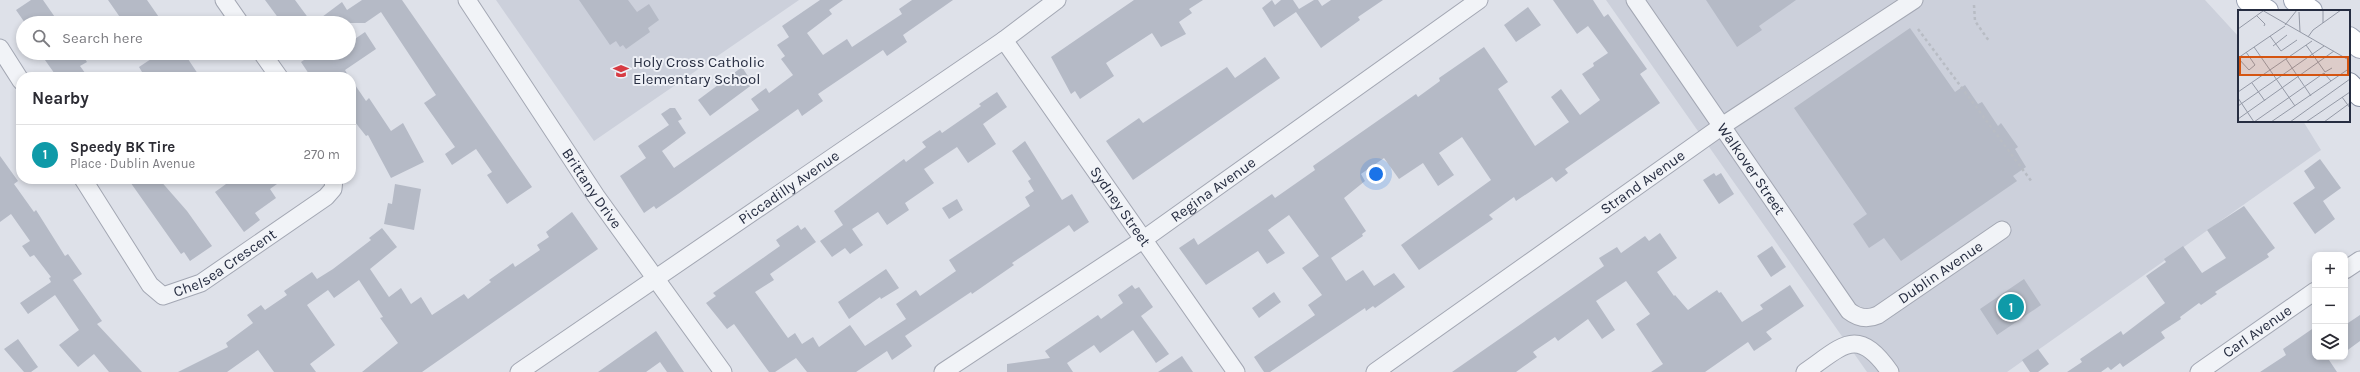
<!DOCTYPE html>
<meta charset="utf-8">
<style>
body{margin:0;font-family:Karla,sans-serif;background:#f2f2f3;color:#2b2b33}
.controls{position:absolute;right:12px;bottom:12px;display:grid;overflow:hidden;border-radius:8px;box-shadow:0 2px 6px #0003}
.controls button{width:36px;height:36px;display:grid;place-items:center;padding:0;border:0;border-bottom:1px solid #e1e1e2;background:#fff;color:#2b2b33;font:20px sans-serif}
.you{position:absolute;left:1376px;top:174px;width:14px;height:14px;margin:-10px;border:3px solid #fff;border-radius:50%;background:#1a73e8;box-shadow:0 0 0 6px #1a73e833}
.badge{display:grid;place-items:center;width:26px;height:26px;border-radius:50%;background:#d73a42;color:#fff;font-size:13px;font-weight:700}
.pin{position:absolute;translate:-50% -50%;border:2px solid #fff;box-shadow:0 1px 4px #0006}
.list{margin:0;padding:0;list-style:none}
h2{display:flex;justify-content:space-between;align-items:center;height:52px;margin:0;padding:0 16px;font-size:17px}
h2 small{font-size:13px;font-weight:400;color:#7c7c81}
.list li{display:grid;grid-template-columns:26px 1fr auto;gap:12px;align-items:center;box-sizing:border-box;height:60px;padding:0 16px;border-top:1px solid #e1e1e2}
.list b{display:block;font-size:15px;white-space:nowrap}
.list p{margin:0;font-size:13px;white-space:nowrap;color:#7c7c81}
.list em{font-size:13px;font-style:normal;color:#7c7c81}
.icon{flex:none;width:22px;height:22px;fill:none;stroke:currentColor;stroke-width:2;stroke-linecap:round;stroke-linejoin:round}
.map{position:relative;flex:none;width:2360px;height:372px;overflow:hidden}
.search{position:absolute;background:#fff;box-shadow:0 2px 6px #0003;left:16px;top:16px;width:340px;height:44px;display:flex;align-items:center;gap:10px;box-sizing:border-box;padding:0 14px;border-radius:22px;color:#7c7c81;font-size:15px}
.panel{position:absolute;background:#fff;box-shadow:0 2px 6px #0003;left:16px;top:72px;width:340px;height:112px;border-radius:16px}
.map>svg:first-child{display:block}
.built{fill:#ccd0db}
.building{fill:#b5bac6}
.lines{fill:none;stroke-linecap:round;stroke-linejoin:round}
.minor-casing{stroke:#a3a7b3;stroke-width:19}
.major-casing{stroke:#9da4b5;stroke-width:24}
.highway-casing{stroke:#858da0;stroke-width:24}
.path{stroke:#b8bcc4;stroke-width:2.5;stroke-dasharray:3 3;stroke-linecap:butt}
.minor{stroke:#f1f3f7;stroke-width:17}
.major{stroke:#fff;stroke-width:22}
.highway{stroke:#fff;stroke-width:22}
.labels{text-anchor:middle;stroke-width:4;stroke-linejoin:round;paint-order:stroke}
.poi-label{font-size:15px;fill:#262d41;stroke:#eef0f6;text-anchor:start}
.street-label{font-size:15px;fill:#262d41;stroke:#eef0f6}
.inset-road{fill:none;stroke:#9499a6;stroke-width:1}
.view{fill:#d55511;fill-opacity:0.15;stroke:#d55511;stroke-width:2}
.inset-edge{fill:none;stroke:#262d41;stroke-width:2}
</style>
<div class="map">
<svg width="2360" height="372" viewBox="0 0 2360 372">
<rect width="100%" height="100%" fill="#dee1e9"/>
<path class="built" d="M496,0H799L594,141Z
M1606,0H2205L2239,37V121H2303L2321,150L2007,372H1867Z"/>
<path class="building" d="M31,0H43L59,23H25L16,10Z
M108,0H147L163,23H124Z
M265,0H295L312,23H282Z
M362,0H402L532,187L507,204L487,175L492,172L476,149L452,165L445,154L455,147L424,103L436,95L381,12L365,23H314L342,2L347,10Z
M579,0H628L637,12L649,4L659,20L648,28L650,32L626,49L623,45L620,47L616,41L610,45Z
M820,0H843L829,10L832,14L807,33L823,55L847,39L852,47L902,14L899,9L912,0H953L903,35L907,42L887,56L883,50L818,94L823,101L802,116L798,109L678,194L656,209L654,206L644,213L620,176L646,158L638,146L669,125L661,114L670,108H675L682,119L678,121L686,133L662,151L674,168L759,110L751,99L766,88L769,93L793,75L781,59L785,56L777,45L789,37L782,26Z
M1134,0H1203L1189,9L1192,13L1179,22L1186,34L1161,47L1152,33L1106,63L1114,76L1080,99L1075,91L1071,94L1051,57Z
M1272,0L1275,5L1281,0H1293L1299,9L1314,0H1318L1322,6L1331,0H1383L1358,17L1360,20L1321,48L1296,12L1274,27L1262,8Z
M1553,0H1593L1604,17L1608,14L1647,69L1640,74L1660,103L1565,169L1568,173L1556,182L1552,177L1516,201L1514,197L1489,215L1493,219L1419,270L1401,245L1491,180L1462,137L1439,153L1454,175L1438,186L1423,163L1399,179L1384,158L1361,174L1365,181L1344,198L1366,231L1362,234L1363,236L1331,258L1346,281L1363,270L1374,286L1394,273L1405,287L1375,308L1373,306L1366,311L1365,308L1270,372H1264L1254,357L1315,315L1308,305L1322,295L1302,268L1319,256L1289,215L1268,230L1285,253L1267,264L1258,251L1206,285L1179,248L1194,238L1198,245L1272,194L1275,198L1315,170L1313,166L1416,94L1418,97L1440,81L1439,78L1484,47L1508,82L1498,89L1535,146L1569,122L1551,97L1561,89L1580,115L1600,100L1582,74L1594,66L1593,63L1608,53L1588,26L1577,34Z
M1706,0H1796L1759,26L1762,30L1737,47Z
M1528,7L1541,25L1516,42L1504,25Z
M1910,28L1955,92L1965,85L1978,104L1982,102L1998,126L2001,123L2018,147L2015,149L2026,167L2013,176L2017,181L1901,261L1884,238L1869,248L1853,224L1867,214L1794,108Z
M365,32L376,49L345,70L349,77H311L301,62L304,60L300,53H349V43Z
M40,53H81L87,62L80,66L88,77H57Z
M147,53H184L200,77H145L139,67L151,59Z
M1265,57L1280,78L1133,180L1106,141L1139,118L1143,123L1227,67L1235,78Z
M742,67L753,84L710,116L698,100Z
M351,79L366,101L369,98L391,131L403,123L424,162L391,178L368,135L366,136L351,117Z
M997,92L1007,107L983,124L996,144L968,163L957,147L924,169L934,183L905,203L909,210L887,225L878,212L852,229L863,245L850,254L845,248L832,257L820,241L843,225L834,211L904,159L906,162L926,147L922,142L940,130L942,133L981,106L979,104Z
M1025,141L1062,200L1072,194L1089,222L1074,232L1069,225L1012,263L1014,265L972,294L971,292L905,336L912,346L892,360L887,351L856,372H807L796,358L775,372H769L734,324L727,329L706,303L716,296L713,293L780,246L776,240L798,225L801,230L805,227L816,242L770,274L774,280L755,292L788,338L795,333L802,344L813,337L819,347L850,325L865,346L906,319L896,304L916,290L920,296L956,271L949,260L1030,206L1025,197L1034,191L1028,181L1031,179L1012,151Z
M0,156L18,181L14,184L34,212L36,210L65,256L68,254L82,274L73,280L102,321L97,324L142,372H109L94,354L78,367L59,345L79,330L55,295L28,314L20,303L51,282L49,278L51,277L34,255L30,257L22,246L30,241L11,214L0,222Z
M2320,159L2341,188L2323,201L2335,219L2315,234L2293,203L2315,188L2304,171Z
M1714,173L1716,176L1721,173L1734,194L1719,204L1703,180Z
M128,179H159L187,211L212,246L190,261L184,252L181,254Z
M222,179H284L270,189L276,198L255,213L260,220L244,232L215,192L226,184Z
M395,184L421,189L414,230L384,224L388,203L392,204Z
M957,199L963,210L949,219L942,208Z
M2244,206L2275,248L2267,254L2269,257L2215,292L2217,294L2201,305L2199,303L2180,317L2181,319L2161,332L2165,338L2123,367L2120,363L2111,370L2108,367L2101,372H2067L2082,362L2080,359L2121,331L2123,335L2165,303L2146,276L2166,262L2164,259L2183,246L2202,273L2226,258L2207,230Z
M572,212L598,249L422,372H362L398,343L380,318L383,317L359,280L334,298L328,290L307,305L335,345L310,364L316,372H274L258,350L227,372H178L228,347L226,343L253,323L247,315L261,305L265,310L287,295L284,291L312,272L317,279L333,269L371,240L369,238L382,228L397,247L370,269L389,297L401,288L411,304L421,297L432,315L464,294L468,299L491,282L489,280L513,263L515,267L540,250L537,245L549,237L546,232Z
M1660,233L1677,258L1657,272L1674,296L1675,295L1688,310L1717,290L1719,293L1721,292L1742,322L1763,309L1760,305L1790,285L1804,306L1766,332L1772,339L1754,351L1748,342L1705,372H1651L1663,364L1636,324L1650,314L1626,281L1596,301L1615,330L1602,339L1588,319L1558,341L1555,337L1533,352L1537,357L1516,372H1452L1604,266L1599,258L1617,247L1621,253L1645,236L1649,241Z
M1772,246L1786,267L1771,277L1757,256Z
M886,269L899,288L881,299L880,297L849,319L838,302Z
M2024,279L2041,305L1997,335L1980,309Z
M1132,285L1135,289L1139,287L1153,307L1141,316L1169,354L1156,363L1133,330L1100,353L1094,345L1067,363L1073,372H1007V364L1050,358L1045,351L1098,315L1101,319L1123,303L1118,295Z
M1274,292L1281,302L1259,318L1252,308Z
M2360,315V341L2345,352V325Z
M2315,327V357H2327L2337,372H2260L2286,355L2283,349Z
M656,331L684,372H667L660,362L646,372H598Z
M18,339L38,367L31,372H24L4,349Z
M2038,349L2049,364L2038,372H2030L2022,360Z
M1182,356L1193,372H1158Z"/>
<g class="lines">
<defs>
<g id="minor">
<path d="M224,0L240,23"/>
<path id="s1" d="M467,0L596,196L723,372"/>
<path id="s2" d="M1635,0L1849,311C1858,318 1867,320 1878,315L2002,230"/>
<path id="s3" d="M1004,40L1236,372"/>
<path d="M0,48L21,81"/>
<path d="M262,53L279,77"/>
<path id="s4" d="M83,179L150,285L163,296L201,283L326,197L333,189L334,179"/>
<path d="M2345,270L2360,260"/>
<path id="s5" d="M519,372L1004,40L1057,0"/>
<path id="s6" d="M943,372L1144,239L1479,0"/>
<path id="s7" d="M1375,372L1722,126L1914,0"/>
<path d="M1805,372C1843,346 1857,325 1890,372"/>
<path id="s8" d="M2199,372L2315,291"/>
</g>
<path id="major" d="M2248,0L2267,11
M2295,0L2311,11
M2349,38L2360,47"/>
<path id="highway" d="M2349,84L2360,95"/>
</defs>
<use href="#minor" class="minor-casing"/>
<use href="#major" class="major-casing"/>
<use href="#highway" class="highway-casing"/>
<path class="path" d="M1974,5L1975,21L1989,41
M1918,29L2032,182"/>
<use href="#minor" class="minor"/>
<use href="#major" class="major"/>
<use href="#highway" class="highway"/>
</g>
<defs>
<symbol id="school-bare" viewBox="-9 -9 18 18"><path d="M0-5L7-2L0 1L-7-2ZM-4 1L0 2.5L4 1V4Q0 6-4 4Z" fill="#d73a42" stroke="#eef0f6" stroke-width="2.5" paint-order="stroke"/></symbol>
</defs>
<g fill-rule="evenodd">
<use href="#school-bare" x="610" y="60" width="22" height="22"/>
</g>
<g class="labels">
<g class="poi-label">
<text x="633" y="67">Holy Cross Catholic<tspan x="633" dy="17">Elementary School</tspan></text>
</g>
<g class="street-label">
<text dy="5" stroke="none"><textPath href="#s2" startOffset="205">Walkover Street</textPath></text>
<text dy="5" stroke="none"><textPath href="#s7" startOffset="328">Strand Avenue</textPath></text>
<text dy="5" stroke="none"><textPath href="#s1" startOffset="226">Brittany Drive</textPath></text>
<text dy="5" stroke="none"><textPath href="#s5" startOffset="327">Piccadilly Avenue</textPath></text>
<text dy="5" stroke="none"><textPath href="#s6" startOffset="326">Regina Avenue</textPath></text>
<text dy="5" stroke="none"><textPath href="#s3" startOffset="203">Sydney Street</textPath></text>
<text dy="5" stroke="none"><textPath href="#s4" startOffset="213">Chelsea Crescent</textPath></text>
<text dy="5" stroke="none"><textPath href="#s2" startOffset="484">Dublin Avenue</textPath></text>
<text dy="5" stroke="none"><textPath href="#s8" startOffset="71">Carl Avenue</textPath></text>
</g>
</g>
<g transform="translate(2238 10)">
<rect width="112" height="112" fill="#dee1e9"/>
<path class="inset-road" d="M24,0L109,49M85,0V13M61,2L62,22M19,6L27,14L26,16M47,15L59,0M0,19L25,1M32,26L43,41L59,30M70,27L75,20L103,0M68,35L87,62L94,58M35,36L49,25M16,37L57,96M0,48L47,16M0,48L11,60L17,55L8,42M48,49L73,86M14,73L27,91M0,82L74,31M104,87L112,98M0,88L16,112M0,96L86,36M0,109L96,41M16,112L86,63L93,71M33,112L112,58M52,112L112,69M68,112L112,82M86,112L112,93"/>
<path class="view" d="M2,47H110V65H2Z"/>
<rect width="112" height="112" class="inset-edge"/>
</g>
</svg>
<div class="controls">
<button>+</button>
<button>−</button>
<button><svg class="icon" aria-label="layers" viewBox="0 0 24 24"><path d="M12 4l9 5-9 5-9-5zM3 14l9 5 9-5"/></svg></button>
</div>
<div class="you"></div>
<div class="pin badge" style="left:2011px;top:307px;background:#0f9aa8">1</div>
<div class="search"><svg class="icon" aria-label="search" viewBox="0 0 24 24"><circle cx="10" cy="10" r="6"/><path d="M15 15l6 6"/></svg>Search here</div>
<section class="panel">
<h2>Nearby<small></small></h2>
<ul class="list">
<li><span class="badge" style="background:#0f9aa8">1</span><div><b>Speedy BK Tire</b><p>Place · Dublin Avenue</p></div><em>270 m</em></li>
</ul>
</section>
</div>
